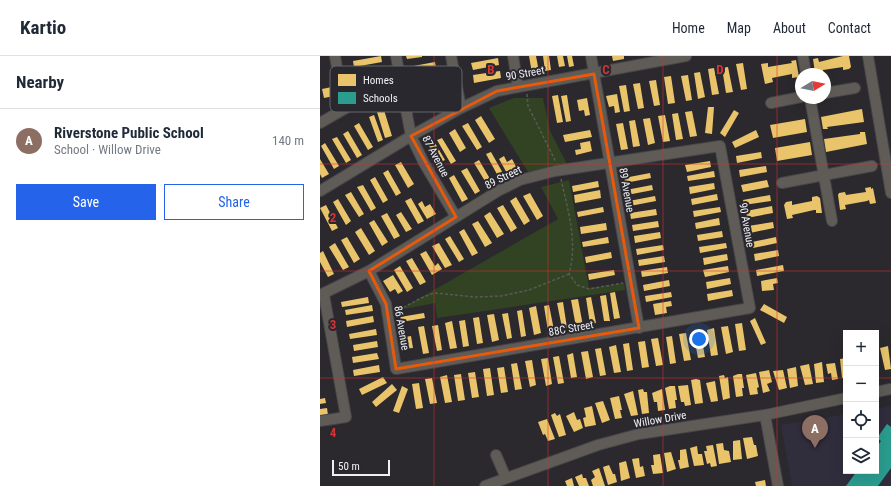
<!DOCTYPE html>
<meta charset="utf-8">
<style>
body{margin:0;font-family:"Roboto Condensed",sans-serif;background:#f6f6f7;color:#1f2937}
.controls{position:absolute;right:12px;bottom:12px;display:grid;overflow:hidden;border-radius:0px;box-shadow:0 4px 16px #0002}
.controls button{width:36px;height:36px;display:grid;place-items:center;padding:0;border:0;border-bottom:1px solid #e0e1e3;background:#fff;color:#1f2937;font:20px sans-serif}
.compass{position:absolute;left:475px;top:12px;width:36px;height:36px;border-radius:50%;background:#fff;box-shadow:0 4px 16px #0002;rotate:80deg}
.scale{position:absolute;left:12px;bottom:10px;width:58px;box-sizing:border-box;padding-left:4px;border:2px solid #f0f0f4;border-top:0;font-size:11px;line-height:14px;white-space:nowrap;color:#f0f0f4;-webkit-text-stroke:3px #2a282f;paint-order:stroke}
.you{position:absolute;left:379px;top:283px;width:14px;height:14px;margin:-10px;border:3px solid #fff;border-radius:50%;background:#1a73e8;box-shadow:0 0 0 6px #1a73e833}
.badge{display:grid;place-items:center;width:26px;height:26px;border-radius:50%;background:#2563eb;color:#fff;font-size:13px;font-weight:700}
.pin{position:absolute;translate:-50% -33px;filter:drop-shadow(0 1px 2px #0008)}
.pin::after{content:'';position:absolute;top:21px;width:14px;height:12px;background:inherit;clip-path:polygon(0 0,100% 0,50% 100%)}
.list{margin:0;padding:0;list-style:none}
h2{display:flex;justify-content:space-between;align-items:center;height:52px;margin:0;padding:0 16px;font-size:17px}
h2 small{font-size:13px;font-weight:400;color:#747a83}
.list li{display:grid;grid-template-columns:26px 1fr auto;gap:12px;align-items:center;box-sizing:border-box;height:64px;padding:0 16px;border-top:1px solid #e0e1e3}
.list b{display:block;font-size:15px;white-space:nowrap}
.list p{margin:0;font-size:13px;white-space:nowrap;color:#747a83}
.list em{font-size:13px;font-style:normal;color:#747a83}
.actions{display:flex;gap:8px;padding:12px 16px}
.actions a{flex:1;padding:9px 0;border:1px solid #2563eb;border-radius:0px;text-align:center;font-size:14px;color:#2563eb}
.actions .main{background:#2563eb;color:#fff}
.icon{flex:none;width:22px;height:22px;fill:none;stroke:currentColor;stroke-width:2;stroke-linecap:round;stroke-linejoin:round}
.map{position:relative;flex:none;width:571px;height:430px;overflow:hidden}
header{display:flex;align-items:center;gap:24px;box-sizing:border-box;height:56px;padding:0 20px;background:#fff;border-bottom:1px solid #e0e1e3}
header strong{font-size:19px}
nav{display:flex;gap:22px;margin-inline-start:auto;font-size:14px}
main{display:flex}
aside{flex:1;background:#fff}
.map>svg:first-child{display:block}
.commercial{fill:#302d3d}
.green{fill:#314322}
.homes{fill:#e9c46a}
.schools{fill:#2a9d8f}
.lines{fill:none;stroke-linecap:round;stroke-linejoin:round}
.minor-casing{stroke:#474649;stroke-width:12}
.path{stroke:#5b5957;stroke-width:1.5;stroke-dasharray:3 2;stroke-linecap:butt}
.minor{stroke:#5f5c57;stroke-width:10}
.marked{fill:none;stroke:#e8590c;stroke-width:3;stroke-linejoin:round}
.grid{fill:none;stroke:#d73232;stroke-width:1;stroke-opacity:0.55}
.labels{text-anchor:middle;stroke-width:4;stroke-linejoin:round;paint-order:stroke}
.street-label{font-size:11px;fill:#f0f0f4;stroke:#2a282f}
.key{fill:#2a282f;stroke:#65646a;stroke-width:1}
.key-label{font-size:11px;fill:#f0f0f4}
.grid-label{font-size:13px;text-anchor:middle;font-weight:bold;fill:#d73232;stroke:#2a282f;stroke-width:4;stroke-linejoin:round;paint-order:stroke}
</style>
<header>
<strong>Kartio</strong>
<nav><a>Home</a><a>Map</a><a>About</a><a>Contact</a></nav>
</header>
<main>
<aside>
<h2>Nearby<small></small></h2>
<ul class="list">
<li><span class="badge" style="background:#8d6e63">A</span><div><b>Riverstone Public School</b><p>School · Willow Drive</p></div><em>140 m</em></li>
</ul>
<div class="actions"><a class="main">Save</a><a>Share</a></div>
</aside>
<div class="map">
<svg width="571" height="430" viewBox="0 0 571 430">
<rect width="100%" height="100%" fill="#2b292e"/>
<path class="commercial" d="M571,350V430H472L461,369L526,358V415H556V353Z"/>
<path class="green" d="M194,42H223L230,75L247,108L208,116L169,52Z
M249,124L269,232L304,227L305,234L117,262L115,247L79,254L238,163L221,131Z"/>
<path class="homes" d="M61,0L62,6L34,11L33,5Z
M86,0H102V1L87,3Z
M209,0H216L219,16L212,17Z
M223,0H229L231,14L225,15Z
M237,0H243L245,10L239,11Z
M247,0H252L254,10L249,11Z
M292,0H304V3L293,5Z
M523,0H529L531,11L529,13L523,14V11L503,14V18L495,17L493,3L498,2L499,6Z
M178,2L179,9L153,14L151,7Z
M476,4L479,21L472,22V18L452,22L453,26L445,28L441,8L448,7V11L472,7L471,5Z
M115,6L116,12L89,16L88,11Z
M423,7L427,33L421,34L416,8Z
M408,11L413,36L406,37L402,12Z
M394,12L399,38L392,39L388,13Z
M180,15L181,22L154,27L153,19Z
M380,16L385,41L378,43L374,17Z
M368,19L372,44L366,45L361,20Z
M351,20L355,47L348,48L344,21Z
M336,24L340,49L334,50L329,25Z
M320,27L324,52L318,53L313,28Z
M306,29L310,55L304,56L299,30Z
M12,31L14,40L4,42L2,33Z
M297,38L300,56L295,57L294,50L289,51L286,40Z
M238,39L243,66L237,67L232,40Z
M247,39L251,65L246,66L241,40Z
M267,42L270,59L265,60L264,54L259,55L257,44Z
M388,51H394L392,78L385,77Z
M542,53L544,66L507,71L508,73H503L501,61Z
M64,54L72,80L65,82L57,56Z
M414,54L419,57L405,81L400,77Z
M372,55L377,80L370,81L365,56Z
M358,57L363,83L356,84L352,58Z
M54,59L63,84L58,86L49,61Z
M345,59L350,85L343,86L338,60Z
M161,60L175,83L169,87L155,64Z
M330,62L335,87L328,89L323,63Z
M485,63L487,76L453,82L450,69Z
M315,64L320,90L313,91L309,65Z
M39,67L53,91L48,94L34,70Z
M148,67L162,91L157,94L142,70Z
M303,67L308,93L301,94L296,68Z
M135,73L146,92L140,96L129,77Z
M270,74L272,81L245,86L243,79Z
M436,74L439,81L415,92L412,86Z
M28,75L42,99L37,102L23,78Z
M540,76H545L547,88L506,96L504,83L540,78Z
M17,81L31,104L26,107L12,83Z
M122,82L136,105L131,108L117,84Z
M270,85L272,95L256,99L255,94L261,93L260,87Z
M490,86L492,99L457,105L455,92Z
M5,87L19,110L14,113L1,90Z
M115,87L125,104L119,107L109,90Z
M171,96L184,119L179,122L166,98Z
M441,96L442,102L417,107L416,100Z
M184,100L187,106L192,103L198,114L188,119L179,103Z
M0,103L9,118L2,122L0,118Z
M159,104L173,128L168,130L154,107Z
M390,105L391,111L367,116L365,109Z
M81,106L94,128L88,132L75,109Z
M446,110L447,116L420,121L419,114Z
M147,112L160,135L155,138L141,115Z
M68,114L81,137L76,140L63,117Z
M394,115L395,121L368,125L367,120Z
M330,117L331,122L305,127L304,122Z
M134,119L148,143L142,146L129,122Z
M55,121L68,144L63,147L50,124Z
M447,124L449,131L423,136L421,129Z
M278,125L279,131L253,136L252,130Z
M394,127L395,133L370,138L369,131Z
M43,129L56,152L51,155L37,131Z
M332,129L333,134L307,139L306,134Z
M551,131V133L553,132L556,147L550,148L549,144L547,145L525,149L526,153L520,154L518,139L519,137L525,136L526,139L546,136L545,132Z
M280,134L281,142L255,147L254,139Z
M31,136L44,158L39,161L25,139Z
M210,137L223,160L217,164L203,140Z
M397,138L398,144L372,149L371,143Z
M450,139L451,145L424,149L423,144Z
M335,140L336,145L310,150L309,145Z
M497,140L500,142L502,157H496V154H494L472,159L473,162L467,163L464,149L466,146L472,145V149L492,145V141Z
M196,141L210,165L204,169L190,145Z
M91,142L104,165L98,168L85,145Z
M18,143L31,165L26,169L13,146Z
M102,145L105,151L110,148L116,158L107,163L98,148Z
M6,149L18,172L12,175L0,152Z
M183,149L197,172L191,176L177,152Z
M452,150L453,157L427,162L426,155Z
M283,151L284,156L258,161L257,156Z
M400,151L401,156L374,161L373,155Z
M336,153L337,159L311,163L310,157Z
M81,156L92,173L86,176L76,159Z
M170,156L184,178L177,182L164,160Z
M67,157L80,180L74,183L61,160Z
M399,162L400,169L376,173L375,167Z
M54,164L68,186L62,190L49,167Z
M158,165L172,187L165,191L152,168Z
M338,165L339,171L313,175L312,169Z
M453,166L454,172L430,177L428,170Z
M286,167L287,174L261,178L260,171Z
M41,172L55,195L49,199L35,176Z
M144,173L158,197L152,200L139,176Z
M402,175L403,181L378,185L377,179Z
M340,176L341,182L315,187L314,180Z
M130,180L144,203L139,206L125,183Z
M27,181L40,203L34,207L21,184Z
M288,181L289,187L263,191L262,186Z
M456,181L457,187L433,192L432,186Z
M15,187L29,211L23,214L9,191Z
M119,187L132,209L125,212L112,190Z
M406,187L407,192L380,197L379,191Z
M343,189L344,194L317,199L316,193Z
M458,194L459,200L435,205L434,198Z
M3,195L14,218L8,221L0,206V197Z
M106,195L115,210L118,207L122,213L112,219L100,198Z
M291,196L292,202L266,207L265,201Z
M407,198L408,204L384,209L383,202Z
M344,200L345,206L319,210L318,204Z
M92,202L106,226L100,229L86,205Z
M463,209L464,215L437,220L436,214Z
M80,210L93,232L87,236L74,214Z
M408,210L409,216L385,221L383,214Z
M347,211L348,217L322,221L321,215Z
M294,214L295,219L269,224L268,218Z
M73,219L83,235L78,238L75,233L70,236L63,225Z
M410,222L411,228L387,233L386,226Z
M457,222L458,227L453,228L454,234L442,235L441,225Z
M349,224L350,230L324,235L323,229Z
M412,234L413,240L388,245L387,238Z
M295,236L300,262L294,263L290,237Z
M351,236L352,241L326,246L325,240Z
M286,239L290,265H284L280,240Z
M48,241L49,247L22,251L21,246Z
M271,241L276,267L270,268L266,242Z
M258,243L263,270L256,271L251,244Z
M351,245L352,250L346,251L347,257L335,259L333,248Z
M243,246L247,272H242L237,247Z
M444,248L467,261L464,267L440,254Z
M52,249L53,255L26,259L25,254Z
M229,249L234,274L228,275L224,250Z
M216,250L221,277L214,279L209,252Z
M202,254L206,280L201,281L197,255Z
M104,257L105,262L81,266L80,261Z
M188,257L192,282L187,283L182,258Z
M174,258L179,284L172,286L167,259Z
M53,260L54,266L27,271L26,265Z
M159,261L163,287L157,288L153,262Z
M435,262L446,287L441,289L430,265Z
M145,264L149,290L143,291L139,265Z
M132,265L137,292L130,293L125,267Z
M422,267L426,294L419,295L415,268Z
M118,269L122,294L117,295L112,270Z
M104,270L109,297L103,298L98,271Z
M408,270L413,296L406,298L401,271Z
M394,272L398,299L391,300L387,274Z
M56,273L57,279L30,283L29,278Z
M380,274L385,301L378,302L373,275Z
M79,276H84L85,281L91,280L93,292L82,293Z
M366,277L371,304L364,305L359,278Z
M352,280L356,307L350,308L346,281Z
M338,282L343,309L336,310L331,283Z
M57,285L58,291L34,295L33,289Z
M325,285L329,311L322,312L318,286Z
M309,287L313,314L307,315L303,288Z
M296,289L301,316L294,317L289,291Z
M568,290L571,313L565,314L560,292Z
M281,292L286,319L280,320L275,293Z
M268,295L273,321L266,323L261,296Z
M57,297L59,303L33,307L32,301Z
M253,297L257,321L251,322L247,299Z
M239,300L244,327L238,328L233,301Z
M228,302L232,328L226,330L221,303Z
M526,302V322H522L520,303Z
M212,304L216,329L210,331L205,305Z
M502,306L504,326L496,327L494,308Z
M197,307L202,333L195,334L191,308Z
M515,307L518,323L512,324L511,317L508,318L506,308Z
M489,308L493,328L485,329L480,310Z
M59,309L60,316L34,320L33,314Z
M184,311L188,336L181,337L177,312Z
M476,311L478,330L470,332L467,313Z
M170,312L174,339L167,340L163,313Z
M449,314L452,326L447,328L450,335L443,337L439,316Z
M463,314L467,332L459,334L453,315Z
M155,316L159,341L152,342L148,317Z
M436,317L439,331L437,332L438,338L430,339L426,319Z
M141,318L145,344L138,345L134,319Z
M418,318H422L424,332H422L423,340L416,341L413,320Z
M127,319L132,346L125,347L120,321Z
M404,319L405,322L408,321L410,342L403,344L399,320Z
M63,321L67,327L42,339L39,333Z
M112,322L117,347L110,348L105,323Z
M376,323L380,324L383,347L375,348L371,324Z
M395,325L398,345L391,346L386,327Z
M99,327L103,352L96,353L92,328Z
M72,328L77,334L56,351L52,346Z
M368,329L371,349L365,350L364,346H361L358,330Z
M82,330L88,333L79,357L73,355Z
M350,330H355L357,344H355L356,352L349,353L345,332Z
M323,333L324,336H327L329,357L322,358L318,334Z
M342,333L345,354L338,355L337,346H334L332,337Z
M313,335L318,359L311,360L304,338Z
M299,340L302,354H300L302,362L295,363L290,342Z
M5,342L6,347L0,348V343Z
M283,345L290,364L282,367L275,347Z
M272,350L276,369L265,371L263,362L266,361L264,352Z
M7,352L8,359L0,361V353Z
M254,356L257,364L260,363L263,372L254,376L246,360Z
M235,357L237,360L240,358L246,379L239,381L231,359Z
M227,363L235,383L228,385L225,378L223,379L218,366Z
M432,381L434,389H436L438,400L427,403L423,382Z
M420,384L422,403L413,404V385Z
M403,387L404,394L409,395L411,406L399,408L396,388Z
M393,389L397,410L391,411L390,407L387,408L384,395H387L386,390Z
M377,390L378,398H382L384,409L374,410L370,392Z
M366,393L369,411L360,413L358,404H360V394Z
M351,396L356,413L347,416L344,397Z
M340,398L343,417L333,418L331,409H334L333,399Z
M319,402L320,411L323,410L325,420L316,422L312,403Z
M306,405L310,422L301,425L299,407Z
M289,409L293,418H295L297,426L288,429L283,411Z
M279,412L285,430H273L271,424L275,421L272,415Z
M262,418L263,422H266L269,430H259L255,421Z
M252,422L254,430H247L245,425Z
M445,424L446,430H436L435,426Z"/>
<path class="schools" d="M567,368L571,371V412L558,430H526L537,415H556V392L561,385L557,382Z"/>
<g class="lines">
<defs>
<path id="minor" d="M15,0L24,53
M76,0L91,80L104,107L136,161
M131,0L141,52
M193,0L198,30
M271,0L319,272
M483,0L486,18
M548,0L571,137
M505,37L535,32
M490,42L512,165
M451,47L481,41
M0,67L80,21
M462,127L552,110
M0,135L91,80L141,52L177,35L366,0
M0,239L49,215L178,135L200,124L235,115L400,90L430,252L76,313L66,248L49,215
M556,336L571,333
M445,359L458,430
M0,365L26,361L4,239
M176,399L186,422
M165,430L278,389L319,378L445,359L526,342"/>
</defs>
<use href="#minor" class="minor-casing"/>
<path class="path" d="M207,38L208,50L236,106
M241,123C248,155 258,186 249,218L257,229L269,233L303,227
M79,254L101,242L114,237L156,241L181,240L209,234L249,218"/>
<use href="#minor" class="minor"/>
</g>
<path class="marked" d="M274,18L319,272L76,313L66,248L49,215L136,161L91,80L177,35Z"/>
<path class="grid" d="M114,0V430M228,0V430M343,0V430M457,0V430M0,108H571M0,215H571M0,322H526M556,322H571"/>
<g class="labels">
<g class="street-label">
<text transform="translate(205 17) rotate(-10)" y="4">90 Street</text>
<text transform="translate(116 100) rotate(62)" y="4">87 Avenue</text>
<text transform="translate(183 121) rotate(-26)" y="4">89 Street</text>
<text transform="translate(307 134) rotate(80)" y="4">89 Avenue</text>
<text transform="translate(427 169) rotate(80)" y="4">90 Avenue</text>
<text transform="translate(82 272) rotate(80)" y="4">86 Avenue</text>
<text transform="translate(251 272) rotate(-10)" y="4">88C Street</text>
<text transform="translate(340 363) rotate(-10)" y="4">Willow Drive</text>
</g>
</g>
<rect x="10" y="10" width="132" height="46" rx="6" class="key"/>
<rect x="18" y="18" width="18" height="12" fill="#e9c46a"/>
<rect x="18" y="36" width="18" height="12" fill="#2a9d8f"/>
<g class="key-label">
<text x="43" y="28">Homes</text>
<text x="43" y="46">Schools</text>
</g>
<g class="grid-label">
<text x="171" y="18">B</text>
<text x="286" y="18">C</text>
<text x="400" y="18">D</text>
<text x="13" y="166">2</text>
<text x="13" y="273">3</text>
<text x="13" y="381">4</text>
</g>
</svg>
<div class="controls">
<button>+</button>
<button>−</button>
<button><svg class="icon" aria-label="locate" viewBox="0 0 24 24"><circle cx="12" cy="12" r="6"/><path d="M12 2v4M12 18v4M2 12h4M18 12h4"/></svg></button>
<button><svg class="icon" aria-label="layers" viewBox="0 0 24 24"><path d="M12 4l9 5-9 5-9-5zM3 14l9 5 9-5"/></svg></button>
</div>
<svg class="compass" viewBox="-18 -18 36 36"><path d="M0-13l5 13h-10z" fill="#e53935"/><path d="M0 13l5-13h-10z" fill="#747a83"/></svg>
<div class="scale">50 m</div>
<div class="you"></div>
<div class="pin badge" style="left:495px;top:392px;background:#8d6e63">A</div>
</div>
</main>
